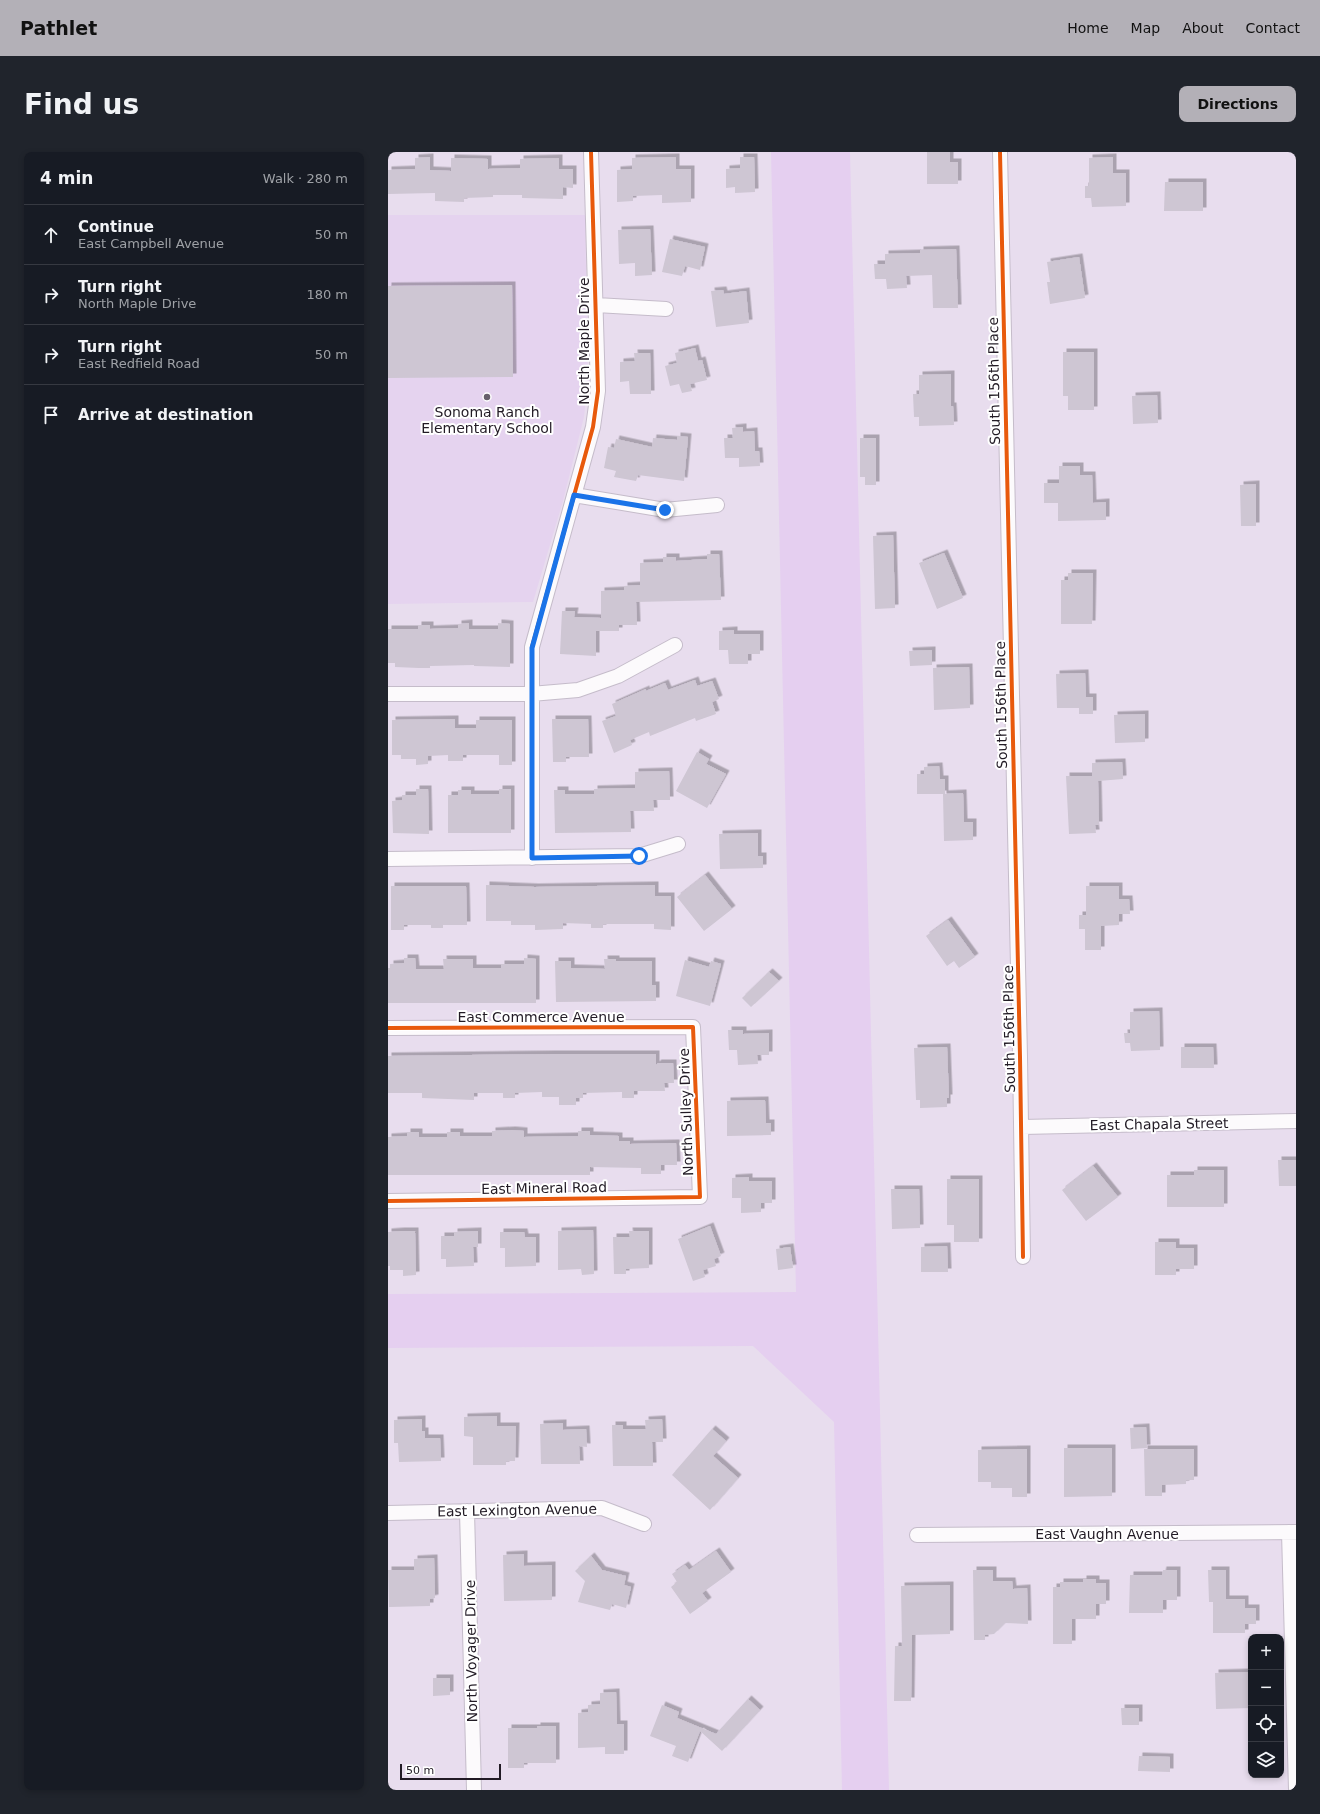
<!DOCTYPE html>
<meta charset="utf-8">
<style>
body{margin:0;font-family:"DejaVu Sans",sans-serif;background:#20242c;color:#f1f3f6}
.controls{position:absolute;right:12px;bottom:12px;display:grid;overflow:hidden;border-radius:8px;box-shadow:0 2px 6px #0003}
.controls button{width:36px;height:36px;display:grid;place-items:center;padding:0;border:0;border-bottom:1px solid #363941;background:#171b24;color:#f1f3f6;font:20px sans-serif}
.scale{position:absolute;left:12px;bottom:10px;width:101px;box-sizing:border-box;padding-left:4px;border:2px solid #221b25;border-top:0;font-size:11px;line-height:14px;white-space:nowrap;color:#221b25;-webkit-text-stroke:3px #fff;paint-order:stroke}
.stop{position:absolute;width:12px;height:12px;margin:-9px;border:3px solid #1a73e8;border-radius:50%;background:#fff}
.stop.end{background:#1a73e8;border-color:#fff;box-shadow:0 1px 4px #0008}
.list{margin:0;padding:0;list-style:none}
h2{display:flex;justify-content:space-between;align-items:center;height:52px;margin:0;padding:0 16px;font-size:17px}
h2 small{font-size:13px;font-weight:400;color:#9ea1a6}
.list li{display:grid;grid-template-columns:26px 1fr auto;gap:12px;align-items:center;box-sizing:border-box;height:60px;padding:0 16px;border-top:1px solid #363941}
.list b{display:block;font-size:15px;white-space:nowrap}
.list p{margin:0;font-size:13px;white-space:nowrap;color:#9ea1a6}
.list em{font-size:13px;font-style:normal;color:#9ea1a6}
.icon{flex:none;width:22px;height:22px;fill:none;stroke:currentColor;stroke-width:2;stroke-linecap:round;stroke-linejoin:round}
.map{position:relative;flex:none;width:908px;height:1638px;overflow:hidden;border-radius:8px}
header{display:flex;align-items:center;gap:24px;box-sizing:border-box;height:56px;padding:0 20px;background:#b3b0b7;color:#111}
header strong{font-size:19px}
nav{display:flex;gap:22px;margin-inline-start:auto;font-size:14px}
.intro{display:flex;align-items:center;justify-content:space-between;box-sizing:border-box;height:96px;padding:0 24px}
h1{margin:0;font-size:28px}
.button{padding:10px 18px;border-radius:8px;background:#b3b0b7;color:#111;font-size:14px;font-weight:700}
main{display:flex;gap:24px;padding:0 24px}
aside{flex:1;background:#171b24;border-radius:8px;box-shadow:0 2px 6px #0003}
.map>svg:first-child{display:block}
.built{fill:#e5d3ef}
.green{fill:#e5cff0}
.building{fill:#cec6d3;filter:url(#shadow)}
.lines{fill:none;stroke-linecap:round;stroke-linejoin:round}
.minor-casing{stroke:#c5bcca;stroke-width:16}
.minor{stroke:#fcfafc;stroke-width:14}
.cycleway-casing{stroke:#fff;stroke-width:6}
.cycleway{stroke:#e8590c;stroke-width:4}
.route{stroke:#1a73e8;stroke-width:5}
.poi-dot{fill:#675f6b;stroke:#fff;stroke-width:1.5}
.labels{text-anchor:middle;stroke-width:4;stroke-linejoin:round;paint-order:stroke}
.street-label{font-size:14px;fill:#221b25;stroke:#fff}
.poi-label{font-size:14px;fill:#221b25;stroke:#fff}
</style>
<header>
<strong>Pathlet</strong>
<nav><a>Home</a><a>Map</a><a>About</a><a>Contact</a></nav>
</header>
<div class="intro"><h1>Find us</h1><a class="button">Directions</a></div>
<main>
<aside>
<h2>4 min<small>Walk · 280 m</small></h2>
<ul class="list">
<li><svg class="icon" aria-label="ahead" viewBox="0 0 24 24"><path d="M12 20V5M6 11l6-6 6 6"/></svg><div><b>Continue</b><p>East Campbell Avenue</p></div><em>50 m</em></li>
<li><svg class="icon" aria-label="right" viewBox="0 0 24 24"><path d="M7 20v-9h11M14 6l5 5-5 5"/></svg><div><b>Turn right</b><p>North Maple Drive</p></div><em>180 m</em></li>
<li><svg class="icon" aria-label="right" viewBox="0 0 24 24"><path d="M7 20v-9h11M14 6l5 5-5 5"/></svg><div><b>Turn right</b><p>East Redfield Road</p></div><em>50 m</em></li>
<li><svg class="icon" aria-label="arrive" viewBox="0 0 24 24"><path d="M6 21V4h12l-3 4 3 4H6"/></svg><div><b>Arrive at destination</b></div></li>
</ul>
</aside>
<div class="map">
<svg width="908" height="1638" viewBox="0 0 908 1638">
<defs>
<filter id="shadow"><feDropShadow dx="3.5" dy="-3.5" stdDeviation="0" flood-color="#0004"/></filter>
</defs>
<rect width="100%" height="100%" fill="#e8ddee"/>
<path class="built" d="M0,63H197L200,226L196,265L175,349L145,450L0,452Z"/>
<path class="green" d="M383,0H462L501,1638H454L446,1270L365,1194L0,1196V1142L408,1140Z"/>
<path class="building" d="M539,0H562V10H570V32H539Z
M42,5V18L63,19V6L100,7V17L132,16V7L171,6V17H185V36L175,35V47L134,46V43H105V45L76,46V50L47,49V41L0,42V18L27,17V6Z
M288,5V17H303V50L274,51V43L245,44V49L229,50V18L244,17V6Z
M352,5H366L367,40L347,41V35L338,36V17L352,16Z
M725,5V21H738V54L704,55L703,46H697V34H701V6Z
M777,30H815V59H776Z
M262,77L264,123L247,124V111L231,112L230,78Z
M282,87L317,95L312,118L297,114L294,124L274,120Z
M568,97L570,156H545L544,123L518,124L519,136L499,137L498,127H487L486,112H497V102L532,101V98Z
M691,105L697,146L662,152L659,130H662L659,110Z
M124,133L125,225L0,226V134Z
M335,138L336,142L358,139L361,171L328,175L323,139Z
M307,196L310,209L314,208L319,228L302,232L304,239L294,241L291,232L282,234L277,214L289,211L287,201Z
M675,200H706V258H680V244H675Z
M246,201H262L263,242H242L241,229L232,230V210L247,209Z
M563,222V254H565L566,273L531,274V265H526L525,242H531V223Z
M769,243L770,271L745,272L744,244Z
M355,275V280L366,279L367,299H371L372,314L351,315V306H337L336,286H345L344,276Z
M289,284L300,285L296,329L250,323L248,329L226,325L228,319L216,316L220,295L226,296L228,287L264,295L265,286L289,288Z
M472,286H488V333H477V325H472Z
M671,314H692V323H704L705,351L718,350V368L670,369V351H656V331H671Z
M868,332V374H853L852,333Z
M505,383L507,456L487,457L485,384Z
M556,401L575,446L549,457L531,411Z
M319,402H331L333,448L248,450L249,473H231V479H208V504L172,502L174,459H187L186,465L213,466V439L236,438V434L252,433V411L275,410V405H288V409L319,407Z
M680,421H705L704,472H673V428H680Z
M81,471V477H110V471L122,472V515L86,514V513L42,514V516H31L7,515V511H0V477H30V473H42V477L70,476V472Z
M346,478V482H372V502H360V512H341L340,498H331V479Z
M544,498V513L522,514L521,499Z
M581,515L582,556L546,558L545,516Z
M697,521L698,545H705V562H691V556H669L668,522Z
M307,528L309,534L324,529L331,547L324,550L328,562L308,569L307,566L262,584L261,580L242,588L244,593L226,601L214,569L228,564L224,552L258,537V539L277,531L280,538Z
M757,562V590L727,591L726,563Z
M67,567V576H88V568H124V613H111V603H75V609H60V603L40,604V612L28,613V607H13V603H4V568Z
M164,567H200L201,605H178V610H165Z
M309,600L321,607L318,612L338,622L319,656L288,639Z
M734,610L735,627L710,629L711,673H707L708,681L681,682L678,624H704V611Z
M551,614L552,627H557V642H529V622H536V615Z
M281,619L282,648H265L266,659H242L243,680L167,681L166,638H177V642H206V637L247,636V620Z
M28,637H40L41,682L5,681L4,649L14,648V643H28Z
M111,637H123V681H60V643H70V638H83V642H111Z
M575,641L576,670H585V688L556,689L555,642Z
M370,681V704H375V716L332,717L331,682Z
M317,723L344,757L316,779L289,745Z
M98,733L147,735L267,733V744H283V778L266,777V772H215V776H203V772L175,771V777L147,778V773H123V769H98Z
M3,734H78L79,773H55V776H43V773H16V778H3Z
M698,734H731V747H741L742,762H731V773L713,774V798H697V777H691V763H698Z
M560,768L587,805L571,816L566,809L559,814L538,784Z
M16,806H27L28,817H56L55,807H85V816H113V812H136V806L148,807V851H0V816H2V812L16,811Z
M216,807H228V809H264V833H268V849L168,850L167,809H183V816L217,817Z
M297,808L321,815L323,809L333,812L322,854L288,844Z
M381,820L391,829L363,855L354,846Z
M771,859L772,898L743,899L742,891H737L736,881H742V860Z
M340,878H355V882L381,881V903H369L370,912L350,913L349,898H341Z
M559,895L561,946H559V955L532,956V948H528L526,896Z
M793,895H825L826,916H793Z
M166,902H268V913L270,911H285L286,931H276L277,939H246V946H234V940L195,941V946H188V953H171V945H154V940L127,941V946H115V941H86V948L34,946V941H0V904Z
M377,948L378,971H383V983L339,984V949Z
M124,978L136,979V985L190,984V979H202V983L231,984V989H242V992L288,991L289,1013H273V1022H253V1016L202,1015V1023H0V985L19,984V980H31V985H59V980H72V984H104V979Z
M890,1008H908V1034H891Z
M705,1014L730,1045L698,1069L674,1038Z
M806,1018H836V1055H779V1023H806Z
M361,1025V1029H384V1051H373V1060L353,1061V1046H344V1026Z
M559,1027H591V1090H566V1073H559Z
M503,1037H531L532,1076L504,1077Z
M322,1074L333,1104L326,1107L328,1114L315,1118L317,1125L305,1129L290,1087Z
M205,1078L206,1122L194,1123L193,1117L170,1118V1079Z
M13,1079H27L28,1123L15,1124V1118H2V1114H0V1080Z
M90,1079V1095H85L86,1114L58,1115V1107H53V1084H66V1080Z
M241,1079H261V1116L238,1117V1122H226L225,1085H242Z
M112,1080H136L137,1085H148V1114L117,1115V1096H112Z
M767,1090H788V1096H806V1117H788V1123H767Z
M559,1094L560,1120H533V1095Z
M402,1095L405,1116L390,1118L388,1097Z
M109,1264V1274H128L127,1309H118V1313H85V1285L76,1284V1265Z
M34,1267V1279H37V1286H52L53,1309L11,1310L10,1291H6V1268Z
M274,1267L275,1290H264L265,1314H225L224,1273H235V1277H258L257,1268Z
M175,1271V1278L198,1277L199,1295L191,1294L192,1312H153L152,1272Z
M758,1275L759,1296L743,1297L742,1276Z
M324,1277L338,1289L325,1304L350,1326L322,1358L284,1323Z
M676,1296H724V1344L676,1345Z
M639,1297V1345H624V1336H603V1330H590V1298Z
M756,1297H806V1328H798V1332L774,1333V1344H757Z
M328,1399L343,1420L314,1441L320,1449L302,1462L283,1435L289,1430L284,1422L297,1413L301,1418Z
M136,1402V1414L164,1413V1448L116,1449L115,1403Z
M203,1404L214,1418L238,1424L236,1433L243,1435L238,1456L224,1452L222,1458L190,1450L197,1429L187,1419Z
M46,1406L47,1446L42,1447V1454L1,1455L0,1418H26V1407Z
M585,1418H605V1429H624L625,1437L639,1436L640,1472L617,1471L606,1482L597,1483V1488H586Z
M775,1418H789V1448H775V1461H741L742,1423H774Z
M820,1418H838V1447H857V1456H868V1472H857V1481H825V1450H821Z
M695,1427H708V1431H718V1452H708V1467H684V1492H665V1435H672V1430H695Z
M562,1433V1482L524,1483L523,1549H506L507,1494H514L513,1434Z
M863,1520V1556L828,1557L827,1521Z
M45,1526H62V1543L45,1544Z
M228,1540L229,1572H236V1602H217V1595L190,1596V1561L200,1560V1553L212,1552V1541Z
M360,1547L372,1558L334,1599L312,1579L300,1610L284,1604L288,1594L262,1584L274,1553L291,1560L289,1566L328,1582Z
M733,1556H751V1573H734Z
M149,1574H168V1611H136V1616H120V1576H149Z
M751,1604L782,1605V1620L750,1619Z"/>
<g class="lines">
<defs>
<path id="minor" d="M612,0L632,905L635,1105
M208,153L278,157
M186,343L277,358L329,353
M0,542H143L190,538L230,524L287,493
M144,706V495L205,275L210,239L203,0
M0,707L251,704L290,692
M0,876L305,875L312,1045L0,1049
M634,975L908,969
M79,1359L86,1638
M0,1361L214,1356L256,1372
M901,1380L908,1638
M529,1383L908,1380"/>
</defs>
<use href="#minor" class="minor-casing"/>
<use href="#minor" class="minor"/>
<defs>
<path id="cycleway" d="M612,0L632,905L635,1105
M144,706V495L205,275L210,239L203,0
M0,876L305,875L312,1045L0,1049"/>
</defs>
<use href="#cycleway" class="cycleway-casing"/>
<use href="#cycleway" class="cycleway"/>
</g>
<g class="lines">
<path class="route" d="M251,704L144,706V496L186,343L277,358"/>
</g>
<circle class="poi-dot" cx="99" cy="245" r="4"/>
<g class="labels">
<g class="street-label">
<text transform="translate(196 189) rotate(-90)" y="5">North Maple Drive</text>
<text transform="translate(606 229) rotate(-91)" y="5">South 156th Place</text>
<text transform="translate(613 553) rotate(-91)" y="5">South 156th Place</text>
<text x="153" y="870">East Commerce Avenue</text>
<text transform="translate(621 877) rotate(-91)" y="5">South 156th Place</text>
<text transform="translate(298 960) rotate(-92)" y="5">North Sulley Drive</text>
<text transform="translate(771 972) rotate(-1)" y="5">East Chapala Street</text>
<text transform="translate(156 1036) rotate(-1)" y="5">East Mineral Road</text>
<text transform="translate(129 1358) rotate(-1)" y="5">East Lexington Avenue</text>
<text x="719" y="1387">East Vaughn Avenue</text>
<text transform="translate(83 1499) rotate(-91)" y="5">North Voyager Drive</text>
</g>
<g class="poi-label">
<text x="99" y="265">Sonoma Ranch<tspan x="99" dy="16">Elementary School</tspan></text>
</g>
</g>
</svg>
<div class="controls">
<button>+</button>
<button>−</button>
<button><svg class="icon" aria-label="locate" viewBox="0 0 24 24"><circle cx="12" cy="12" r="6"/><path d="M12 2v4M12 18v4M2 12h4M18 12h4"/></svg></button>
<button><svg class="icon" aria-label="layers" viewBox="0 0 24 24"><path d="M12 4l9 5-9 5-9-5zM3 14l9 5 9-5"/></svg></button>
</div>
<div class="scale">50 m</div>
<div class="stop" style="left:251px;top:704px"></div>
<div class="stop end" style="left:277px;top:358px"></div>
</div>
</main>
